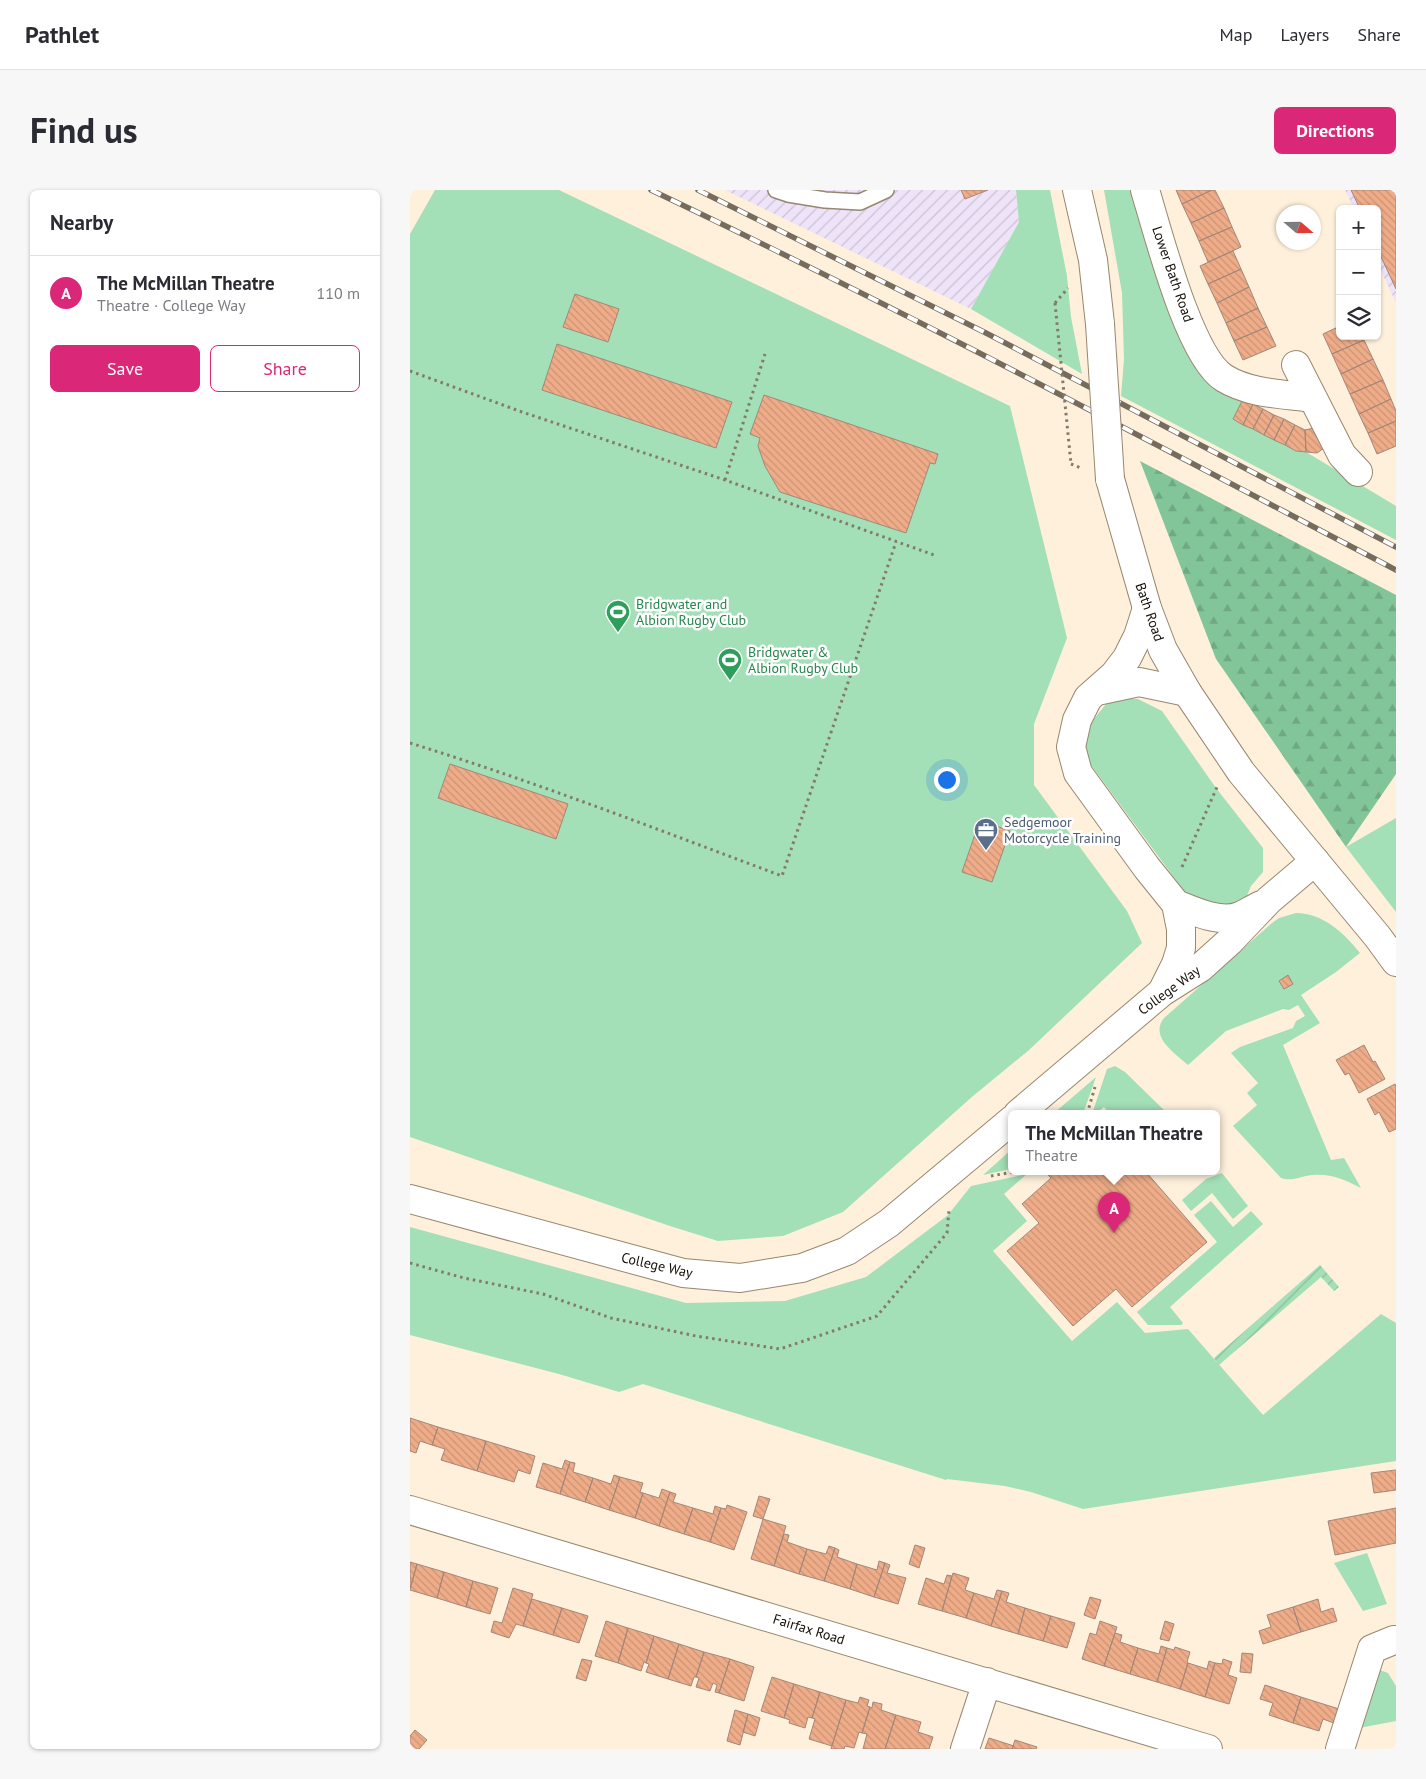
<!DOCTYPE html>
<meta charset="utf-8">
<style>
body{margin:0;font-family:"PT Sans",sans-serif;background:#f7f7f7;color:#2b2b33}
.controls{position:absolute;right:15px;top:15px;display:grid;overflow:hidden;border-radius:8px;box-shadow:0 1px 4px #0004}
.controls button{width:45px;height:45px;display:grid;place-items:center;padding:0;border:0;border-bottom:1px solid #e1e1e2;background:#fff;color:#2b2b33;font:25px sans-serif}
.compass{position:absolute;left:866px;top:15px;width:45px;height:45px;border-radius:50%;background:#fff;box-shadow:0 1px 4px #0004;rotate:110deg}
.you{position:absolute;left:536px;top:589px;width:18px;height:18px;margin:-12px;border:4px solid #fff;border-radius:50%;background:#1a73e8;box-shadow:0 0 0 8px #1a73e833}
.badge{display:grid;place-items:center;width:32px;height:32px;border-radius:50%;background:#db2777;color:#fff;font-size:16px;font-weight:700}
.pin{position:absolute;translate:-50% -41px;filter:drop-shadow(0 1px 2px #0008)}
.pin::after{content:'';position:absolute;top:26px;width:18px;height:15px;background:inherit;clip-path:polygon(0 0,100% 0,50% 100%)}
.popup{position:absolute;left:598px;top:920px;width:212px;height:65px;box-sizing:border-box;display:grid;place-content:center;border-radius:8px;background:#fff;filter:drop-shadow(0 1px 4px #0005);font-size:16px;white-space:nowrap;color:#7c7c81}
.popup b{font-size:19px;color:#2b2b33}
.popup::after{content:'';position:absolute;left:50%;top:100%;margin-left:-10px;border:10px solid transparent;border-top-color:#fff}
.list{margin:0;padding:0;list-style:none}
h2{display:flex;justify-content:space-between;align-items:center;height:65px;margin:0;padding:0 20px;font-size:21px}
h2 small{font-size:16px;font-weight:400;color:#7c7c81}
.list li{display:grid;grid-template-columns:32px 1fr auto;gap:15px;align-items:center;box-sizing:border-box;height:75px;padding:0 20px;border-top:1px solid #e1e1e2}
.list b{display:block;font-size:19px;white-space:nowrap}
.list p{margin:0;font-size:16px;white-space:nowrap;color:#7c7c81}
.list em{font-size:16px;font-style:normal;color:#7c7c81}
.actions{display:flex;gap:10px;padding:15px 20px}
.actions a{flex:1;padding:11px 0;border:1px solid #db2777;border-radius:8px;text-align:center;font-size:18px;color:#db2777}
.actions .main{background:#db2777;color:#fff}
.icon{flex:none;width:28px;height:28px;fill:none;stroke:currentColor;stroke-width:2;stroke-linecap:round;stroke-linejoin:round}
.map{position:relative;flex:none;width:986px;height:1559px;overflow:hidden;border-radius:8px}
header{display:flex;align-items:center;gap:30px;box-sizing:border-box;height:70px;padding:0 25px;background:#fff;border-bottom:1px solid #e1e1e2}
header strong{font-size:24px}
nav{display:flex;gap:28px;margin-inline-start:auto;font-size:18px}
.intro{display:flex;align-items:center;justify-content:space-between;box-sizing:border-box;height:120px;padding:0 30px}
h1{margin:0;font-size:35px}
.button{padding:12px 22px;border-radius:8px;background:#db2777;color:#fff;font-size:18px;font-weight:700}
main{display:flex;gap:30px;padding:0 30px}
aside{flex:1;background:#fff;border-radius:8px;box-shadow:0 1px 4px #0004}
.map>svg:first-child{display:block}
.industrial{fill:url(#industrial-furrows)}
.grass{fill:#a3dfb7}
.forest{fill:url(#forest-firs)}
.garden{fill:url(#garden-furrows)}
.building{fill:url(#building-back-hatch);stroke:#a28779}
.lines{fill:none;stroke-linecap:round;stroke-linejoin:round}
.service-casing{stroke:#97876f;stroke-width:18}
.minor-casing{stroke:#97876f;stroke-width:30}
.primary-casing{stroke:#97876f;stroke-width:30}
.path{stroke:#837a6b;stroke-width:3;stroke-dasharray:2.5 4;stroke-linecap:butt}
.service{stroke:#fff;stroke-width:15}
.minor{stroke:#fff;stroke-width:28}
.primary{stroke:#fff;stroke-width:28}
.rail-casing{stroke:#756c5e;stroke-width:5.5}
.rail{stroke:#fff;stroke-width:4;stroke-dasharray:11;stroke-linecap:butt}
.primary-bridge-casing{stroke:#97876f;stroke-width:30;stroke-linecap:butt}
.path-bridge{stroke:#837a6b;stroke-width:3;stroke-dasharray:2.5 4;stroke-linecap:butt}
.primary-bridge{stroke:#fff;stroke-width:28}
.labels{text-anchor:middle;stroke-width:5;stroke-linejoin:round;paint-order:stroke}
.street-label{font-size:14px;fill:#150f07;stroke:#fff}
.leisure-label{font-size:14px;fill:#27864d;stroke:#fff;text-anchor:start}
.service-label{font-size:14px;fill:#4e5e75;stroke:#fff;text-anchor:start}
</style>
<header>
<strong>Pathlet</strong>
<nav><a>Map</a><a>Layers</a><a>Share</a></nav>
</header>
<div class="intro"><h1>Find us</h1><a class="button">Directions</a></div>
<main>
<aside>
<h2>Nearby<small></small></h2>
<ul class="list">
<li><span class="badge">A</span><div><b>The McMillan Theatre</b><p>Theatre · College Way</p></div><em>110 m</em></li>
</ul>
<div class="actions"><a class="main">Save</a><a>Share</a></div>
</aside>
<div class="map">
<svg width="986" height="1559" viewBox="0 0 986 1559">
<defs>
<pattern id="industrial-furrows" width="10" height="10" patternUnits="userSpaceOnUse" patternTransform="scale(1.25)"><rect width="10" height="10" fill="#eee3f8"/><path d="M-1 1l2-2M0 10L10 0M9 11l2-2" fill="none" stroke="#cbc2d3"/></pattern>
<pattern id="forest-firs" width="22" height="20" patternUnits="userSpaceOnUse" patternTransform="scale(1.25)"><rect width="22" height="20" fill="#81c599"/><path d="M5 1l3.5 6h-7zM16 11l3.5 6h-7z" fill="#6fa882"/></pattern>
<pattern id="garden-furrows" width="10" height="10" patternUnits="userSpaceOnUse" patternTransform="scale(1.25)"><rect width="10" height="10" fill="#a3dfb7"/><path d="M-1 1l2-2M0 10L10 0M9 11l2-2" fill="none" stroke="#8bbe9c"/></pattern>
<pattern id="building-back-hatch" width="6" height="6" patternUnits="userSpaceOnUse" patternTransform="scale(1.25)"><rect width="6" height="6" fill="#efac88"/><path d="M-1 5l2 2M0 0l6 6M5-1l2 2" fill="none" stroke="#cc9374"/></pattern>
</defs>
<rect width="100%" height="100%" fill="#fef0db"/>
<path class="industrial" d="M315,0H606L609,32L561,119Z
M935,0H986V113L967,72V19H944Z"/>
<path class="grass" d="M25,0H149L600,216L657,448L624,534V595L717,721L732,753L619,860L563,906L433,1022L373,1046L308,1051L260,1036L0,947V44Z
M606,0H640L657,86L661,127L672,184L561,119L609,32Z
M694,0H722L750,92L833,209L823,229L886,261L896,262L986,316V350L711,206L714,169L712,103Z
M701,508L728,509L752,521L806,598L853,658V682L841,696L836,708L810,719L780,709L672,563L679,535Z
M986,628V722L936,657Z
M886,723C913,723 934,743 950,763L926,782L891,805L910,833L873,855L921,970L934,968L951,998C936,990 920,983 902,985C891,986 882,992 871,988L823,936L847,915L837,903L848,893L821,863L830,857L883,838L886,831L895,826L888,815L879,820L873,819L816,841L778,875C765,863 739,847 754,828L862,733L869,728Z
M705,876L715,882L758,924H700L694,917L685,924H682L697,879Z
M686,887L673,924H643Z
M601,960V979L573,985Z
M812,983L838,1016L823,1029L802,1003L781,1021L772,1010L796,989Z
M617,984L594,1004L617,1031L583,1061L662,1151L707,1112L735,1143L778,1139L853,1225L971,1124L986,1133V1271L673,1319L621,1302L595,1296L537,1289L536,1290L233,1194L209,1202L149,1184L0,1145V1037L276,1113L375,1111L456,1087L538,1025L561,996Z
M801,1011L823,1037L841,1021L853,1034L760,1117L773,1133L771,1135H738L727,1122L807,1052L784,1025Z
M957,1363L977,1414L953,1421L924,1373Z
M970,1480L978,1483L986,1496V1531L944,1539L967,1481Z"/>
<path class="forest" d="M730,271L986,405V584L936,657L806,469Z"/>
<path class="garden" d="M910,1075L929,1097L924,1101L911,1087L809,1175L804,1168Z"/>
<path class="building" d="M551,0H578L555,9Z
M766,0H802L772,14Z
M802,0H805L814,18L781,33L772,14Z
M941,0H986V99L967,58V19H950Z
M814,18L822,37L789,51L781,33Z
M822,37L831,57L798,72L789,51Z
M823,61L831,79L798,94L790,76Z
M831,79L839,97L807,113L798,94Z
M839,97L848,118L816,133L807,113Z
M165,104L209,119L198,152L153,137Z
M848,118L857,137L824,151L816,133Z
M930,136V146H952L954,150L922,164L913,144Z
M857,137L866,156L833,170L824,151Z
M954,150L963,169L931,184L922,164Z
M147,154L322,212L306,258L132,200Z
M963,169L973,190L940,204L931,184Z
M973,190L981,209L949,224L940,204Z
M354,205L528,264L525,274L520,273L496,343L370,302L355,276L348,256L350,248L340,244Z
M833,209L843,214L833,235L823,229Z
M981,209L986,221V231L958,243L949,224Z
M843,214L853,219L843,239L833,235Z
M853,219L864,225L854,245L843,239Z
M864,225L874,229L864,250L854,245Z
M874,229L885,235L875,255L864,250Z
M986,231V256L967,264L958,243Z
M885,235L895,240L896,262L886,261L875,255Z
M908,237L917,256L907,263L896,262L895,240Z
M40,574L158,614L146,649L28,608Z
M570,630L600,641L582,692L552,682Z
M878,785L883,794L874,799L869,791Z
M954,855L963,872L965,871L975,889L949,903L939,883L935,885L926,870Z
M985,894L986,897V939L979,942L969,922L965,925L957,909Z
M635,982H736L797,1052L722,1117L706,1099L663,1136L597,1061L629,1033L612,1014L641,988Z
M0,1228L28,1237L22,1255L10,1251L6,1263L0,1261Z
M28,1237L76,1251L67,1281L31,1270L35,1259L22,1255Z
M76,1251L125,1266L120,1284L108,1280L104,1292L67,1281Z
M155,1270L160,1272L150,1304L126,1297L133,1273L152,1279Z
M160,1272L165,1273L163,1282L183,1288L175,1312L150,1304Z
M986,1280V1300L964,1303L961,1283Z
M204,1285L210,1287L199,1320L175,1312L183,1288L201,1294Z
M210,1287L233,1293L230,1302L233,1303L225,1328L199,1320Z
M252,1299L260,1302L249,1336L225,1328L233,1303L249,1308Z
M260,1302L266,1304L263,1312L283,1318L274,1344L249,1336Z
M349,1306L360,1309L353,1329L343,1326Z
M317,1315L337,1322L324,1360L300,1352L311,1318L316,1319Z
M305,1316L311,1318L300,1352L274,1344L283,1318L303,1324Z
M986,1318V1353L925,1365L918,1331Z
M353,1329L376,1336L364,1376L341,1369Z
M374,1344L379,1345L377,1352L397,1359L389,1384L364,1376Z
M505,1355L515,1358L509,1378L499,1374Z
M419,1356L425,1358L414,1391L389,1384L397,1359L416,1364Z
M425,1358L429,1360L427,1367L447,1374L440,1399L414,1391Z
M469,1371L475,1373L464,1407L440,1399L447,1374L467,1380Z
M0,1372L7,1374L0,1398Z
M475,1373L480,1375L477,1383L496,1388L488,1414L464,1407Z
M7,1374L34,1382L27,1408L0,1400Z
M34,1382L63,1391L56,1417L27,1408Z
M543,1383L559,1388L555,1400L564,1403L556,1428L532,1421Z
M537,1385L542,1386L532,1421L508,1414L516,1388L534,1394Z
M63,1391L88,1398L80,1424L56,1417Z
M103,1398L123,1404L113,1436L106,1434L99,1448L81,1442L84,1431L92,1433Z
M587,1400L592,1401L581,1436L556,1428L564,1403L584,1409Z
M592,1401L599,1403L596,1412L615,1418L608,1444L581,1436Z
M680,1407L691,1410L685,1429L674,1425Z
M122,1409L152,1418L143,1445L113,1436Z
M908,1409L911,1422L923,1418L927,1431L891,1442L883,1417Z
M883,1417L891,1442L853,1454L849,1441L861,1437L857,1425Z
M152,1418L178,1426L169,1453L143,1445Z
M615,1418L641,1426L633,1451L608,1444Z
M641,1426L665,1433L657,1458L633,1451Z
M196,1431L218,1438L208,1473L185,1466Z
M690,1431L707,1437L694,1476L672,1469L680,1443L686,1445Z
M755,1431L764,1434L759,1451L750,1449Z
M218,1438L244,1446L236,1473L234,1472L231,1481L208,1473Z
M705,1443L712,1445L710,1452L728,1458L720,1484L694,1476Z
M244,1446L269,1454L258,1489L236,1482L239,1474L236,1473Z
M269,1454L294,1462L286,1487H284L281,1496L258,1489Z
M751,1456L757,1458L747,1492L720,1484L728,1458L749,1464Z
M765,1457L780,1462L777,1472L778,1473L770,1499L747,1492L757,1458L764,1460Z
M294,1462L320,1469L309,1503L305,1502L307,1495L303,1493L300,1501L286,1497L289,1488L286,1487Z
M832,1463L843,1464L841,1483L830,1482Z
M172,1469L182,1471L176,1491L166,1488Z
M320,1469L344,1477L334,1511L309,1503Z
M813,1469L822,1472L818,1485L827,1488L819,1514L795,1507L805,1473L812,1474Z
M799,1471L805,1473L795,1507L770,1499L778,1473L797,1479Z
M362,1487L384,1494L374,1528L351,1521Z
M384,1494L410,1502L402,1528L398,1527L395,1538L379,1533L380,1530L374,1528Z
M855,1495L891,1507L883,1533L859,1525L863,1513L850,1509Z
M410,1502L436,1510L422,1556L399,1549L405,1529L402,1528Z
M450,1507L459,1510L457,1516L460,1517L452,1543L449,1542L444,1558L435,1556L434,1559H421L436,1510L448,1513Z
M891,1507L929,1519L924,1533L913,1529L909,1541L883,1533Z
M463,1512L472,1514L471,1520L486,1525L475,1559H453L457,1544L452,1543L460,1517L462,1518Z
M325,1520L338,1524L330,1555L317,1551Z
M338,1524L350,1528L345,1546L333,1542Z
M486,1525L511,1532L508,1542L523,1547L519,1559H475Z
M5,1540L17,1550L9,1559H2L0,1557V1546Z
M579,1548L604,1556L602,1559H575Z
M605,1550L627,1557L626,1559H602Z"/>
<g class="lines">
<defs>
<path id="service" d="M366,0L378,4L415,10L450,12L476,0"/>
<path id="minor" d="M735,0C748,42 779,166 814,188C840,204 873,204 903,208
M886,175L932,265L948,282
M737,418L728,446L717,468L704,485L678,508L667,530L661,557L668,583L737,678L766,714L771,739V758L766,774L752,802
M687,501L729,492L777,502
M766,714C784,721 810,734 830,726C837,723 844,718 851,715
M608,924L752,802L790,778L820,751L859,710L905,671
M0,1009L273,1083L330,1088L392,1078L437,1061L479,1033L602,930
M0,1320L798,1559
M555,1559L577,1492
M930,1559L962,1459L984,1450"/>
<path id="primary" d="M667,0L683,70L690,134
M700,289L737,418L753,460L777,502L831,582L967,746L986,772"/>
</defs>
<use href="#service" class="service-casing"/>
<use href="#minor" class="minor-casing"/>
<use href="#primary" class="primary-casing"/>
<path class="path" d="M645,113L658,98
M0,181L112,222L315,290L524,365
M661,274L671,278
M315,290L355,164
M0,553C126,592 249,640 372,686L486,352
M772,677L807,597
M677,924L685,897
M581,986L603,982
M0,1073L54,1088L133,1104L201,1128L286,1146L370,1159L467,1126L537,1043L539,1020"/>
<use href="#service" class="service"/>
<use href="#minor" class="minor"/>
<use href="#primary" class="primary"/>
<defs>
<path id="rail" d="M241,0C493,120 739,251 986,380
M288,0L576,143L986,357"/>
</defs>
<use href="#rail" class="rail-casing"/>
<use href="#rail" class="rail"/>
<defs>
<path id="primary-bridge" d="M690,134L700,289"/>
</defs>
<use href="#primary-bridge" class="primary-bridge-casing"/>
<path class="path-bridge" d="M645,113L661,274"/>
<use href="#primary-bridge" class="primary-bridge"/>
</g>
<defs>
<symbol id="stadium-pin" viewBox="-11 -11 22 30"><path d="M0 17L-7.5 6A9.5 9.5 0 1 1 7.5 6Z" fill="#2e9e5b" stroke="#fff"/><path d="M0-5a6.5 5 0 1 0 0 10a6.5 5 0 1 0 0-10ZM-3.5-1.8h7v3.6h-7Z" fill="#fff"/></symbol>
<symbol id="office-pin" viewBox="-11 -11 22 30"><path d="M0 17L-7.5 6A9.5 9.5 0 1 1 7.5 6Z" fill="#5c6f8a" stroke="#fff"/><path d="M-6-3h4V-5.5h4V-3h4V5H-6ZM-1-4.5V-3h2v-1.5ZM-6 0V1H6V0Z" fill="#fff"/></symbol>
</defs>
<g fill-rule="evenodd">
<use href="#stadium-pin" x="194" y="408" width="28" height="38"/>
<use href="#stadium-pin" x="306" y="456" width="28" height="38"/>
<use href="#office-pin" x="562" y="626" width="28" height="38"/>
</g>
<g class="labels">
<g class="street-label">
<text transform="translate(763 84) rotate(71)" y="5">Lower Bath Road</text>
<text transform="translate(740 422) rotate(71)" y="5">Bath Road</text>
<text transform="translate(759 800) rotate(-36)" y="5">College Way</text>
<text transform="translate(247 1075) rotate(13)" y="5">College Way</text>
<text transform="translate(399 1439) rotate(17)" y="5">Fairfax Road</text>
</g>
<g class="leisure-label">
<text x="226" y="419">Bridgwater and<tspan x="226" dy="16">Albion Rugby Club</tspan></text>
<text x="338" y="467">Bridgwater &amp;<tspan x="338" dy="16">Albion Rugby Club</tspan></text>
</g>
<g class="service-label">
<text x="594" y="637">Sedgemoor<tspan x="594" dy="16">Motorcycle Training</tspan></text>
</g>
</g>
</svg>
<div class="controls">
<button>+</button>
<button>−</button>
<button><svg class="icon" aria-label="layers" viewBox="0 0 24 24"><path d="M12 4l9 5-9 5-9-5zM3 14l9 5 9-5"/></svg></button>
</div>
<svg class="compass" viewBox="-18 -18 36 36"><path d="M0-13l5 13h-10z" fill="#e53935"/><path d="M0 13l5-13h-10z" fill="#7c7c81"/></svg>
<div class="you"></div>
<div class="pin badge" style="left:704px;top:1043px">A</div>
<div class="popup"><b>The McMillan Theatre</b>Theatre</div>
</div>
</main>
